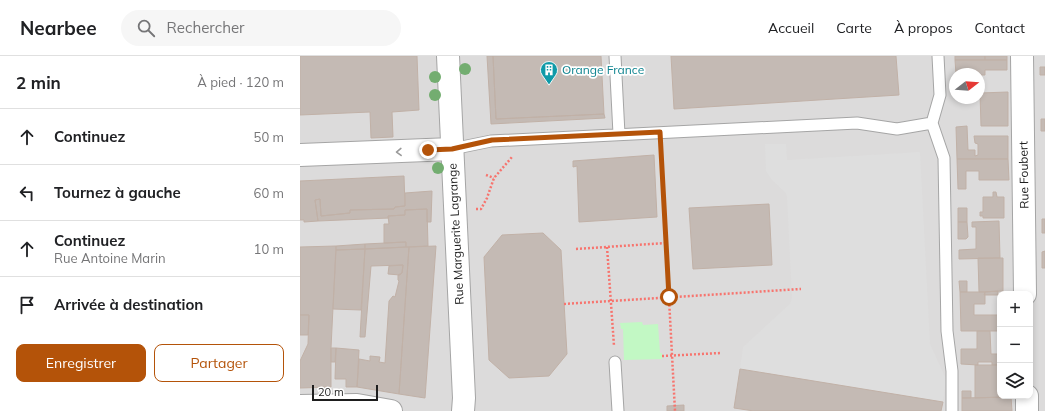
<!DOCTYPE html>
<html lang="fr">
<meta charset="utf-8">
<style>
body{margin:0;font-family:Mulish,sans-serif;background:#f6f6f6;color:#202124}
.controls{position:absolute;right:12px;bottom:12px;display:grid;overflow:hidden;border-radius:8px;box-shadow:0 2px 6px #0003}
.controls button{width:36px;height:36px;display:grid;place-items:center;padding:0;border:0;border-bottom:1px solid #e0e0e0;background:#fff;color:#202124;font:20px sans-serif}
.compass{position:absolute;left:649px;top:12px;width:36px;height:36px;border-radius:50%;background:#fff;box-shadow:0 2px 6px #0003;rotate:73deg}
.scale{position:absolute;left:12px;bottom:10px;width:66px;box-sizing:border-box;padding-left:4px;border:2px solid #1e1e1e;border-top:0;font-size:11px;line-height:14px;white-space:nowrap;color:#1e1e1e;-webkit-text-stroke:3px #fff;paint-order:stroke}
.stop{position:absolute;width:12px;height:12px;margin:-9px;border:3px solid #b45309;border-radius:50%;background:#fff}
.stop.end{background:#b45309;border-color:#fff;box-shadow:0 1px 4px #0008}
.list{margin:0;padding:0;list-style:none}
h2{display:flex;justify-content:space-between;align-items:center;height:52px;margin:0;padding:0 16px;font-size:17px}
h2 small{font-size:13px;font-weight:400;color:#757577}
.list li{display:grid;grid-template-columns:26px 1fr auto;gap:12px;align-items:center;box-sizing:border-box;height:56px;padding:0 16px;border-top:1px solid #e0e0e0}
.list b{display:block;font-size:15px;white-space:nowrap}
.list p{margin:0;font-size:13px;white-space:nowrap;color:#757577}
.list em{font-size:13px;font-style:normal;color:#757577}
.actions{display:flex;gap:8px;padding:12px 16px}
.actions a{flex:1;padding:9px 0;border:1px solid #b45309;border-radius:8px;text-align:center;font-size:14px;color:#b45309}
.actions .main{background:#b45309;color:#fff}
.icon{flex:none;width:22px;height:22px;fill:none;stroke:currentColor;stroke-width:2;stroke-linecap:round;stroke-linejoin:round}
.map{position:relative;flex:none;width:745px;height:355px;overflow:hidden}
header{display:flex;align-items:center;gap:24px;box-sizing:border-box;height:56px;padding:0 20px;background:#fff;border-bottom:1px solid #e0e0e0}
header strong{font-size:19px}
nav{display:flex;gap:22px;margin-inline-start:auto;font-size:14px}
.search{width:280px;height:36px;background:#f6f6f6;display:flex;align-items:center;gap:10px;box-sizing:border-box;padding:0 14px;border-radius:22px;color:#757577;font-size:15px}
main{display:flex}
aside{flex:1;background:#fff}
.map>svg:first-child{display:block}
.residential{fill:#dcdbdb;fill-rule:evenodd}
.park{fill:#c2f8c4}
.parking{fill:#dedede}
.building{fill:#c4bab4;stroke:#c1b1a7}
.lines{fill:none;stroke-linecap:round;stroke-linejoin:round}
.service-casing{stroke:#a5a5a5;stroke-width:13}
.minor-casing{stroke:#a5a5a5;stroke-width:24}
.tertiary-casing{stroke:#a5a5a5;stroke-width:24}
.path{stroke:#f7746e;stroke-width:2.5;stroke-dasharray:2 2;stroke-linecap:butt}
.service{stroke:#fff;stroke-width:11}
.minor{stroke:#fff;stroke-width:22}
.tertiary{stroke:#fff;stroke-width:22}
.tree{fill:#73ad70}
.oneway{stroke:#9a9a9a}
.route{stroke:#b45309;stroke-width:5}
.labels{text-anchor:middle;stroke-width:3.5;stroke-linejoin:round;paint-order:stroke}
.culture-label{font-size:12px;fill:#0d838f;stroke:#fff;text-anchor:start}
.street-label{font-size:12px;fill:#1e1e1e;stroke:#fff}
</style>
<header>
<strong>Nearbee</strong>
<div class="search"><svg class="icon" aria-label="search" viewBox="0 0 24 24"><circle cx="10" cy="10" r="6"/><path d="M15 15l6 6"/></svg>Rechercher</div>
<nav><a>Accueil</a><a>Carte</a><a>À propos</a><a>Contact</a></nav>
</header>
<main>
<aside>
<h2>2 min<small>À pied · 120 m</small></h2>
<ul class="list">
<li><svg class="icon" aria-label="ahead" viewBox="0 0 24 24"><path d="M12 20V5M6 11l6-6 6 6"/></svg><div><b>Continuez</b></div><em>50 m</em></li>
<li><svg class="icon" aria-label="left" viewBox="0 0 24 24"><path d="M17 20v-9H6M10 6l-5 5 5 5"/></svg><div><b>Tournez à gauche</b></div><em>60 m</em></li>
<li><svg class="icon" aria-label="ahead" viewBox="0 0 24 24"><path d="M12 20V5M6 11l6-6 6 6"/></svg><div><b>Continuez</b><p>Rue Antoine Marin</p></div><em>10 m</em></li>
<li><svg class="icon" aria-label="arrive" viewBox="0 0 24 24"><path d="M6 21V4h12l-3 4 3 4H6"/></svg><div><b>Arrivée à destination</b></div></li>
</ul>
<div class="actions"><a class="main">Enregistrer</a><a>Partager</a></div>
</aside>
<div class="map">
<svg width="745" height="355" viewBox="0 0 745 355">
<rect width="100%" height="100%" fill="#efebe5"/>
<path class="residential" d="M0,0H745V355H0ZM655,18H679V42H655ZM700,238H730V340H700Z"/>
<path class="park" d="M342,266L343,269L358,268L360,297H362V303L324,304L323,273H321L320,267Z"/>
<path class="parking" d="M465,88H486L487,104L620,96L630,288L646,323L643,346L440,313L443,291L490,248L492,242L487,141L486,137L472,124L466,115Z"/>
<path class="building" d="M0,0H117L119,54L92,56L93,81L71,82L70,56L0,59Z
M187,0H193L196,63L304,58L305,62L191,68Z
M193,0H301L304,58L196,63Z
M371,0H596L599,39L374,53Z
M655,0H685V4H655Z
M685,0H707V4H685Z
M655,4H707V14H685V19H679V18H656Z
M740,11H745V19H740Z
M708,36V70H681L680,37Z
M741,63H745V75H741Z
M667,70L668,94H675V100L678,99V88L675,87L674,80H708V103H657L656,71Z
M354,99L357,161L279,166L277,110L273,111V105Z
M657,103H708L709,124H679V115H666V133H658Z
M104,120L105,150L95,151L94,153L50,154V157L21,160L20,143L15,144L18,165L4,166V164H0V125Z
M132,135L131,166H127V153L105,154V159L88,160L89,162L18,165L15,144L20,143L21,160L50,157V154L94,153L95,151L105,150V137Z
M693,136H696L697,141H704V162H683V160H680V156H683V141H693Z
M469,148L472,209L393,213L389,152Z
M658,152H667V166H658Z
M127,153L128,190L106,191V186L84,187V168H89L88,160L105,159V154Z
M742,163H745V177H742Z
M699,165L700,202L659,203V194L676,193V171H672V166Z
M658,166H667L668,181L666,183H658Z
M243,177L261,194L267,298L249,320L209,322L189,304L184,201L202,179Z
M106,186V191L65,193V188Z
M65,188V193L36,194V190Z
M36,190L31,292V331L0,332V305L8,288L9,259H0V191Z
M136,190L125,342L99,338L109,191Z
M109,191L99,338L57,331L59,303L70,305V300L80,301L79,306L85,307L89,245L93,240L95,241L99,225L98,224V219L102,217L103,209L71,210L65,281H60L65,193Z
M65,193L61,254L33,253L36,194Z
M745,195V212H742V196Z
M678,202H703V235L679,236Z
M103,209L102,217L100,219L88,218L89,210Z
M659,225H667V236H660Z
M698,235V239H684L685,236Z
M660,236H685V248H674V259H699V275H661Z
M0,259H9L8,279H0Z
M677,275H690L691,298H700V309H692V306H678V309L661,308V293H677Z
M31,292H36L35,306H31Z
M36,292L59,294L57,331H46V323H35Z
M675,309H700V340L704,341L675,342Z
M440,313L643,346L641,355H454L434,352Z
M662,335H671V342H662Z
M711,341L712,355H662V342Z
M384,349V355H367V350Z"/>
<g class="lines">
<defs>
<path id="service" d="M315,0L319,78
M632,67L640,39L638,0
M152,93L191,85L557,67L597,73L632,67L644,102L647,275L652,315V355
M315,306L318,355"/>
<path id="minor" d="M148,0L164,342L163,355
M722,0L725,238
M0,99L152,93
M727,340V355"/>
<path id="tertiary" d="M0,350L57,349L91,355"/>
</defs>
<use href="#service" class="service-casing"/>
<use href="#minor" class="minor-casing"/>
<use href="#tertiary" class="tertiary-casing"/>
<path class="path" d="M361,93L375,355
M186,119L194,122
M176,153H181L187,142L194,122L212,101
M307,191L314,290
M276,193L366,187
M264,248L501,233
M362,300L421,297"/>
<use href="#service" class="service"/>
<use href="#minor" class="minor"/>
<use href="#tertiary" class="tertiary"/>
</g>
<g class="tree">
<circle cx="165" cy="13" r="6"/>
<circle cx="135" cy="21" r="6"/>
<circle cx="135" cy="39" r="6"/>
<circle cx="138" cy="112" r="6"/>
</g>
<defs><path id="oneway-chevron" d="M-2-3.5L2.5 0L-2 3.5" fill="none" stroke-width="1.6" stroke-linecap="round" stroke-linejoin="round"/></defs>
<use class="oneway" href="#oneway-chevron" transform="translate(99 96) rotate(178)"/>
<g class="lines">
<path class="route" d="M128,94L152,93L192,84L360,76L369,241"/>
</g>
<defs>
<symbol id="building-pin" viewBox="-11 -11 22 30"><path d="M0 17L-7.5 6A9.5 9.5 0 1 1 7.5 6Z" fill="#0f9aa8" stroke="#fff"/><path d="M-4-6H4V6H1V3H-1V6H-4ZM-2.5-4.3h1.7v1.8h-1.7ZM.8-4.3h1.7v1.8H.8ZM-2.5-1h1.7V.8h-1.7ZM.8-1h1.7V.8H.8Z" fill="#fff"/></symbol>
</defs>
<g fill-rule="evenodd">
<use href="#building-pin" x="239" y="4" width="20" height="27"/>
</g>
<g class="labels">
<g class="culture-label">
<text x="262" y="18">Orange France</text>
</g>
<g class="street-label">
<text transform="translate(724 119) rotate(-91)" y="4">Rue Foubert</text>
<text transform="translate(156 178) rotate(-93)" y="4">Rue Marguerite Lagrange</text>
</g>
</g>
</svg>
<div class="controls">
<button>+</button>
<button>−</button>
<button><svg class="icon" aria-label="layers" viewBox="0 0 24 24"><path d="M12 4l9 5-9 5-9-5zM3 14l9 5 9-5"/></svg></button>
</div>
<svg class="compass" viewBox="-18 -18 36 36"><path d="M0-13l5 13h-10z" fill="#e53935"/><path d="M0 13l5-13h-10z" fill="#757577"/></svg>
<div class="scale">20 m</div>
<div class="stop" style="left:369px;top:241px"></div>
<div class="stop end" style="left:128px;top:94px"></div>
</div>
</main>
